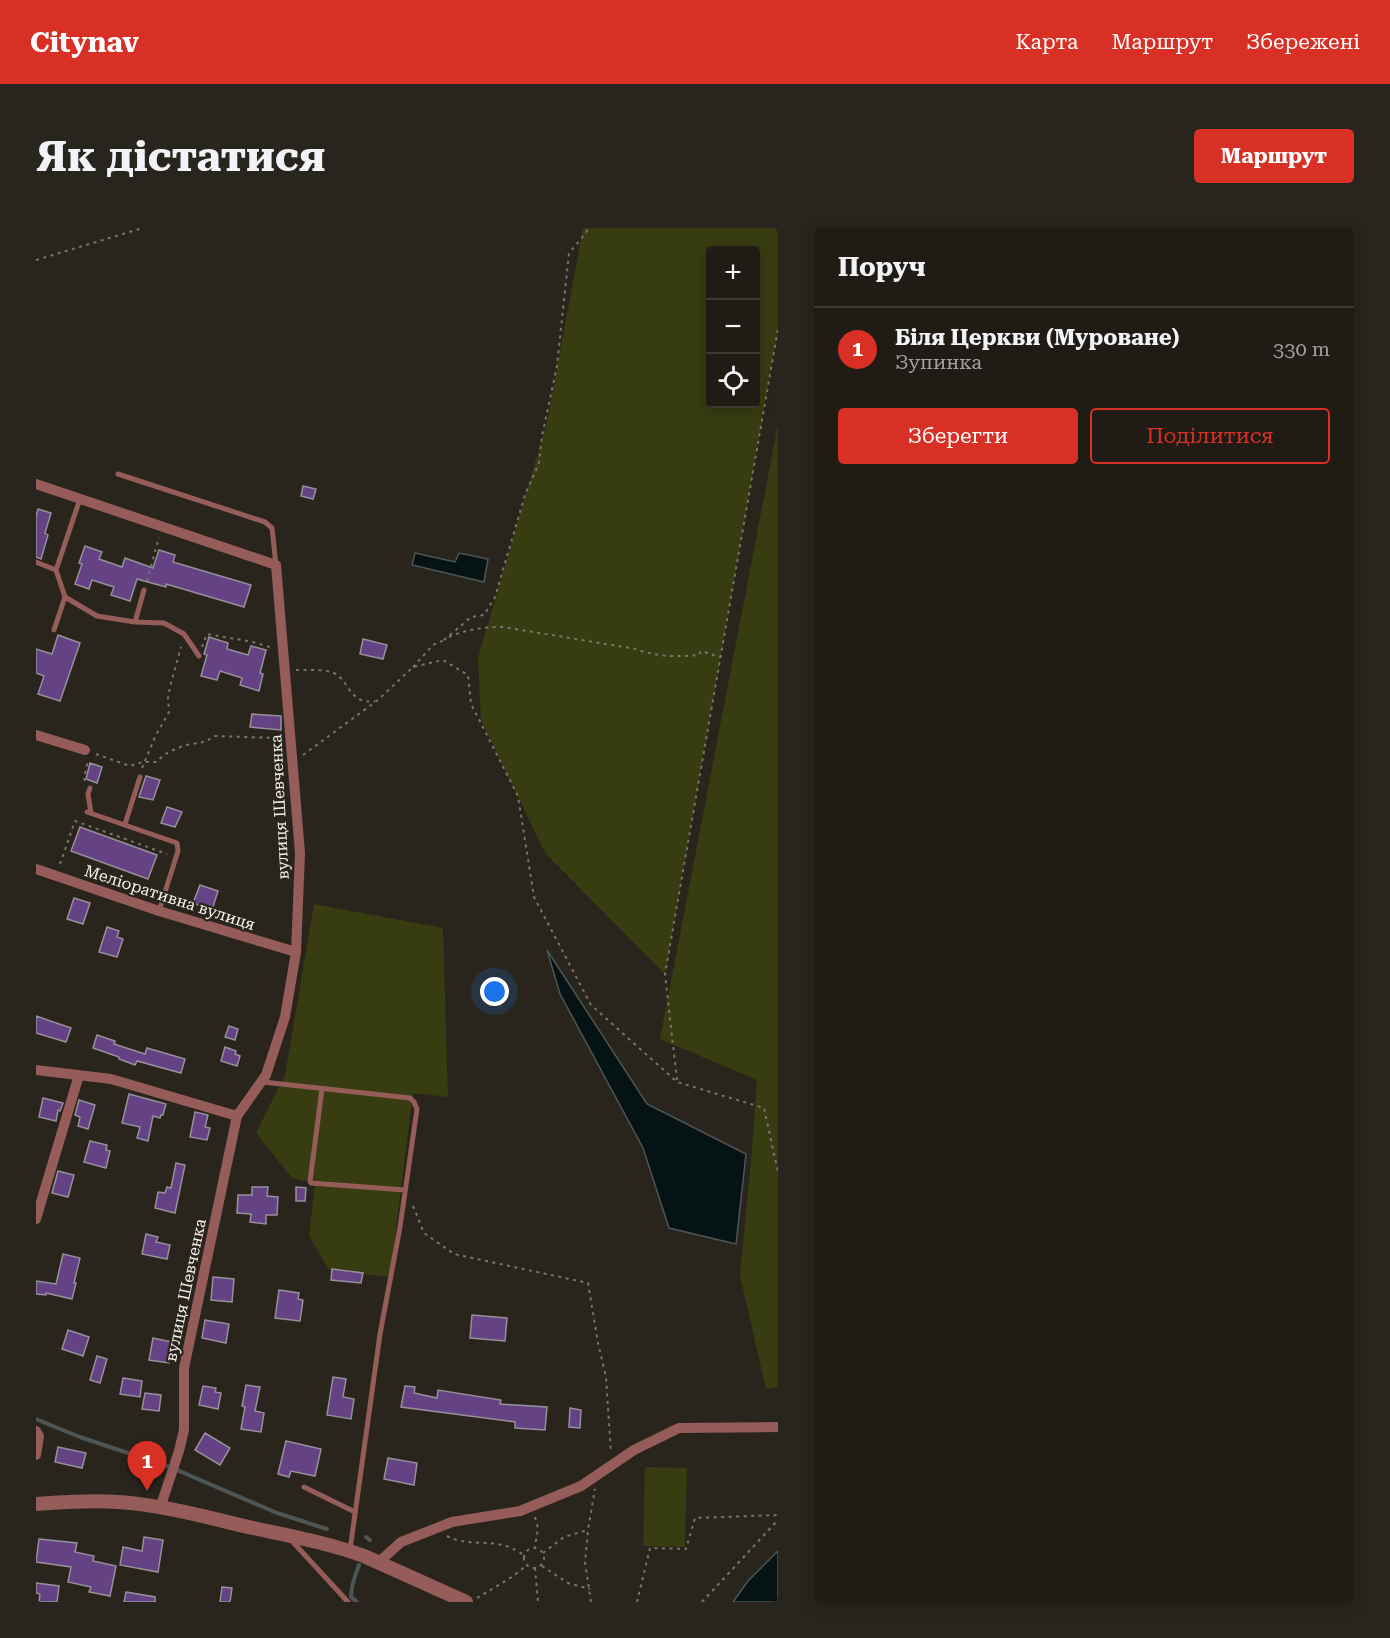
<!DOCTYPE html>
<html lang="uk">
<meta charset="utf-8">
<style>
body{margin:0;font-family:"Roboto Serif",serif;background:#28251e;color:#f1f3f6}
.controls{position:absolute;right:18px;top:18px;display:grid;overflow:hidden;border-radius:6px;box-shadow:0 3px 15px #0003}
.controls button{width:54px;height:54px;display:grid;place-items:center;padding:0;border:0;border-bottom:2px solid #3d3a34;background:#201c15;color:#f1f3f6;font:30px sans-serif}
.you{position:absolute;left:459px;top:764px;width:21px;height:21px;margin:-15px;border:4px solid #fff;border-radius:50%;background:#1a73e8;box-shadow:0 0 0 9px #1a73e833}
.badge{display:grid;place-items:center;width:39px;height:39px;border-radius:50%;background:#d93025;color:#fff;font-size:20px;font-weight:700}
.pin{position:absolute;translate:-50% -50px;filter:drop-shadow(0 2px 3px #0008)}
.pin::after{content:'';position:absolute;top:32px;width:21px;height:18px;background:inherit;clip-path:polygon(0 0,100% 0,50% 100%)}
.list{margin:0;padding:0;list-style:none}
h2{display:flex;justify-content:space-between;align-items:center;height:78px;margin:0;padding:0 24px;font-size:26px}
h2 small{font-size:20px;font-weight:400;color:#a2a1a0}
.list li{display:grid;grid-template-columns:39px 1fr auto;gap:18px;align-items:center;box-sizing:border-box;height:84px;padding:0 24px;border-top:2px solid #3d3a34}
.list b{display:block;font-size:22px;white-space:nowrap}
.list p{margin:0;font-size:20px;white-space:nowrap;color:#a2a1a0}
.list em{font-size:20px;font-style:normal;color:#a2a1a0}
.actions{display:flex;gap:12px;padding:18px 24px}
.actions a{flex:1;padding:14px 0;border:2px solid #d93025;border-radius:6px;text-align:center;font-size:21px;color:#d93025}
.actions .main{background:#d93025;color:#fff}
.icon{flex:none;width:33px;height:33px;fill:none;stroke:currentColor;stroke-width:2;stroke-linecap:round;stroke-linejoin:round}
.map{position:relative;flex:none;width:742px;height:1374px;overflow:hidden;border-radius:6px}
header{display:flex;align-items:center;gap:36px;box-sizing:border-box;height:84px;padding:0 30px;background:#d93025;color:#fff}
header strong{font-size:28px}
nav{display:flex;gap:33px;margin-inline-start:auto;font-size:21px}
.intro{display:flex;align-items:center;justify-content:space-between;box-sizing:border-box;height:144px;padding:0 36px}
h1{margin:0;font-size:42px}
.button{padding:15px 27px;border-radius:6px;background:#d93025;color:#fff;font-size:21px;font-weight:700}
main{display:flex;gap:36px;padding:0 36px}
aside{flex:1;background:#201c15;border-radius:6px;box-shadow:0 3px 15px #0003}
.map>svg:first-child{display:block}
.green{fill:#373c11;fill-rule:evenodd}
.water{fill:#051315;stroke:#4d5656;stroke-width:1.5}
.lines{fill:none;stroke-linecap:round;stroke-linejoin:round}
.stream{stroke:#4d5656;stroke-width:4}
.building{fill:#654283;stroke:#95909b;stroke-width:1.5}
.path{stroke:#79746c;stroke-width:2;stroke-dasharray:3 4.5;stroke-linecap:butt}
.service{stroke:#955c59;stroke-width:5}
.minor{stroke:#955c59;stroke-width:10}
.tertiary{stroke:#955c59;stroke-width:14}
.labels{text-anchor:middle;stroke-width:4.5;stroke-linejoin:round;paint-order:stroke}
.street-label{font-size:16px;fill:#f6f2ec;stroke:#2a251c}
</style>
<header>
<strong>Citynav</strong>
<nav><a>Карта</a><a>Маршрут</a><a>Збережені</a></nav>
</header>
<div class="intro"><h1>Як дістатися</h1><a class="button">Маршрут</a></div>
<main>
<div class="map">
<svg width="742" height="1374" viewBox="0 0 742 1374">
<rect width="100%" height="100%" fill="#2a251c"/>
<path class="green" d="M547,0H742V101L629,746L509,625L445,492L442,430L511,194ZM674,22H720V176H674Z
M742,196V1159L730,1161L704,1048L715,933L721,852L624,811Z
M278,676L407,700L412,869L377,865L354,1049L293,1042L273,1008L279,955L256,950L220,905L249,847Z
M609,1239L651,1240L649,1319L607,1318Z"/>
<path class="water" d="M379,325L419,334L423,325L452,331L448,354L376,337Z
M511,722L611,876L710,926L700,1016L633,1000L607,920L524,766Z
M742,1323V1374H697L712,1353Z"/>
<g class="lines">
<path class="stream" d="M0,1191L44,1209L134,1239L241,1285L291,1301
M330,1309L334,1312
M321,1374L315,1369C315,1357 319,1348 323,1337"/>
</g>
<path class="building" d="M267,258L280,261L277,271L265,268Z
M2,281L15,285L9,305L12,307L5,331L0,329V288Z
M49,318L66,324L63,331L86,339L89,330L117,340L123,322L139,327L137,334L215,357L208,379L130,356V359L101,351L94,373L75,367L78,359L56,352L53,361L39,356L46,336L43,335Z
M22,407L44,415L24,473L2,466L8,448L0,445V421L16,426Z
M173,409L192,415L191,421L212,427L215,418L230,422L224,445L227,446L223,463L204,457L206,450L184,443L181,452L165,448L171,427L168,426Z
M327,411L351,417L347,431L324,426Z
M216,486L245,488V502L214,499Z
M54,535L66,539L61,555L50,551Z
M110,548L124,552L117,572L103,569Z
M131,579L146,584L139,599L125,595Z
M44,599L121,627L112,651L35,623Z
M164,657L182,663L176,682L157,675Z
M38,670L54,675L47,696L31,691Z
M71,699L83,703L81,709L87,711L81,729L63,724Z
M0,788L35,800L30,814L0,805Z
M193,798L202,801L199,812L189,809Z
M61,807L79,813L78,816L109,826L111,820L149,831L145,845L101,833L99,837L83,831V829L57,820Z
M189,819L200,823L199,826L204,828L201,838L185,833Z
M93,866L130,876L127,887H125L124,890L117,888L112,913L101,910L104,899L86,895Z
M7,870L27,875L24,883L22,882L20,893L3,889Z
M43,872L59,877L52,901L42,898L44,889L39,887Z
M159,884L172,887L169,899L174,900L171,912L154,909Z
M54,913L71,917L70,922L74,923L70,940L48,934Z
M140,935L149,937L139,985L119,980L122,964L129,965L131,959L135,960Z
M22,943L38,947L32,969L16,965Z
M216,959H232L231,968L242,969L241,987H230V996L214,994L215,986L201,985L202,967H216Z
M260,959L270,960L269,973H260Z
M110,1006L122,1009L120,1014L134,1017L131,1031L106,1026Z
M27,1026L44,1030L38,1055H40L36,1071L10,1065V1067L0,1066V1053L20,1056Z
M296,1041L327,1045L325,1055L295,1052Z
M177,1049L198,1051L196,1074L175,1072Z
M243,1062L263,1065L262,1071L267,1072L264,1093L239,1090Z
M436,1087L471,1090L469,1113L434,1110Z
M169,1092L193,1096L190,1115L166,1110Z
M32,1102L53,1109L47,1128L26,1121Z
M117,1110L136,1114L133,1135L113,1132Z
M61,1128L71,1131L64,1155L54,1152Z
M297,1149L310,1151L307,1169L318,1171L315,1191L291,1187Z
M87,1150L106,1153L104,1169L84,1166Z
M210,1157L224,1159L219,1183L228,1185L225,1204L205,1201L209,1179L206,1178Z
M167,1158L180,1160L179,1164L185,1165L182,1181L163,1177Z
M369,1158L379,1159L378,1165L401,1170L402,1162L465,1172L464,1176L511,1179L509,1202L479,1200V1194L365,1179Z
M109,1165L125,1167L123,1183L106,1181Z
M534,1180L545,1182L544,1200L533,1199Z
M169,1205L194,1220L184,1237L159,1222Z
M250,1213L285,1221L279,1248L255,1243L253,1249L242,1246Z
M22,1219L50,1225L46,1240L19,1234Z
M352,1230L381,1235L378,1257L348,1251Z
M108,1309L127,1312L122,1344L84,1337L87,1319L106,1323Z
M3,1311L41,1315L39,1324L58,1328L57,1333L80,1338L74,1368L53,1364L55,1359L32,1354L35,1339L0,1334Z
M0,1355L23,1358L21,1374H3L4,1366L0,1365Z
M186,1359L196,1360L194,1374H184Z
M90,1364L119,1369V1374H88Z"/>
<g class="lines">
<path class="path" d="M0,32L107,0
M111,353L123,309
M413,409C431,401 448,399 467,399L600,421C620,429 642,429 663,427L665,423L684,429
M408,412L435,389L448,387L459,369L489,267L503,235L506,208L521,138L533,25L550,5L552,0
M166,419L171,406L217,414L237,420
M377,439L397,417L408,412
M260,442C272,442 288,441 298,445C314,453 313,477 339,473
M60,526L94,538L107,534H120C128,526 139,520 151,517C161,515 170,515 178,508L243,510
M267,527L342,472L377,439L407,432L432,447L435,476L482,568L498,669L555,777L641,854L728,880L742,944
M106,540L119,509L133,484L132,470L134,459L145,419
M49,553L48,550L52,532
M24,636L39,593L131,626
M641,852L629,746L742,101
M377,978L388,1005L418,1026L552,1055L562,1115L570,1149L575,1225
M499,1289L502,1300L499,1319
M411,1308C430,1318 450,1312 470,1318C477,1320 483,1324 488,1327
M488 1330a10 10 0 1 1 20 0a10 10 0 1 1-20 0Z
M507,1325L528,1309L552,1302
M506,1338L532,1355L554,1361
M499,1340L502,1374
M441,1370L476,1349L491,1337
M555,1374L549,1334L552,1302L559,1261
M601,1374L614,1320L650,1321L659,1290L742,1287
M666,1374L742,1292"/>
<path class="service" d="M82,246L229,294L236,300L240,337
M0,334L20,342L44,271
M20,342L29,369L61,388L99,394L128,395L148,406L163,428
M99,394L108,362
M18,402L29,369
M54,560L52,566L55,585
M51,584L141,615L142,623L123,683
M89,596L104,549
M227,854L374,870L378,874L381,881L364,999L344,1106L314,1322
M286,861L274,953L275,955L369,962
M268,1259L319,1284
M256,1313L312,1374"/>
<path class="minor" d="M0,256L240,337L264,625L260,724L249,789L230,847L201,888L148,1140V1202L143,1223L124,1280
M0,507L49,522
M0,641L123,683L260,724
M0,842L75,851L201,888
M0,991L43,847
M0,1203L3,1208L0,1227
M343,1334L365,1314L416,1294L484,1283L545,1258L598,1222L643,1200L742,1199"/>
<path class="tertiary" d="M0,1276C27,1274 55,1272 82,1274C128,1277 173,1290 217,1300C254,1308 293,1315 328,1328L430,1374"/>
</g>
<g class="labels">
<g class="street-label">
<text transform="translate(243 579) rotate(-93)" y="6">вулиця Шевченка</text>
<text transform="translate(134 669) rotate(18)" y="6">Меліоративна вулиця</text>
<text transform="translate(149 1062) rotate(-78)" y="6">вулиця Шевченка</text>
</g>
</g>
</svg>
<div class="controls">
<button>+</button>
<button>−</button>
<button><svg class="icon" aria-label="locate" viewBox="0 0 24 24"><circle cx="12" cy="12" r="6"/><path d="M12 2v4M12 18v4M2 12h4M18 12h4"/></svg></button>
</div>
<div class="you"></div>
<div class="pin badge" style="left:111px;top:1263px">1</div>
</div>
<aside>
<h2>Поруч<small></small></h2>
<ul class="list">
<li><span class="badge">1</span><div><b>Біля Церкви (Муроване)</b><p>Зупинка</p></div><em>330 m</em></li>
</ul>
<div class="actions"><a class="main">Зберегти</a><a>Поділитися</a></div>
</aside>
</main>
